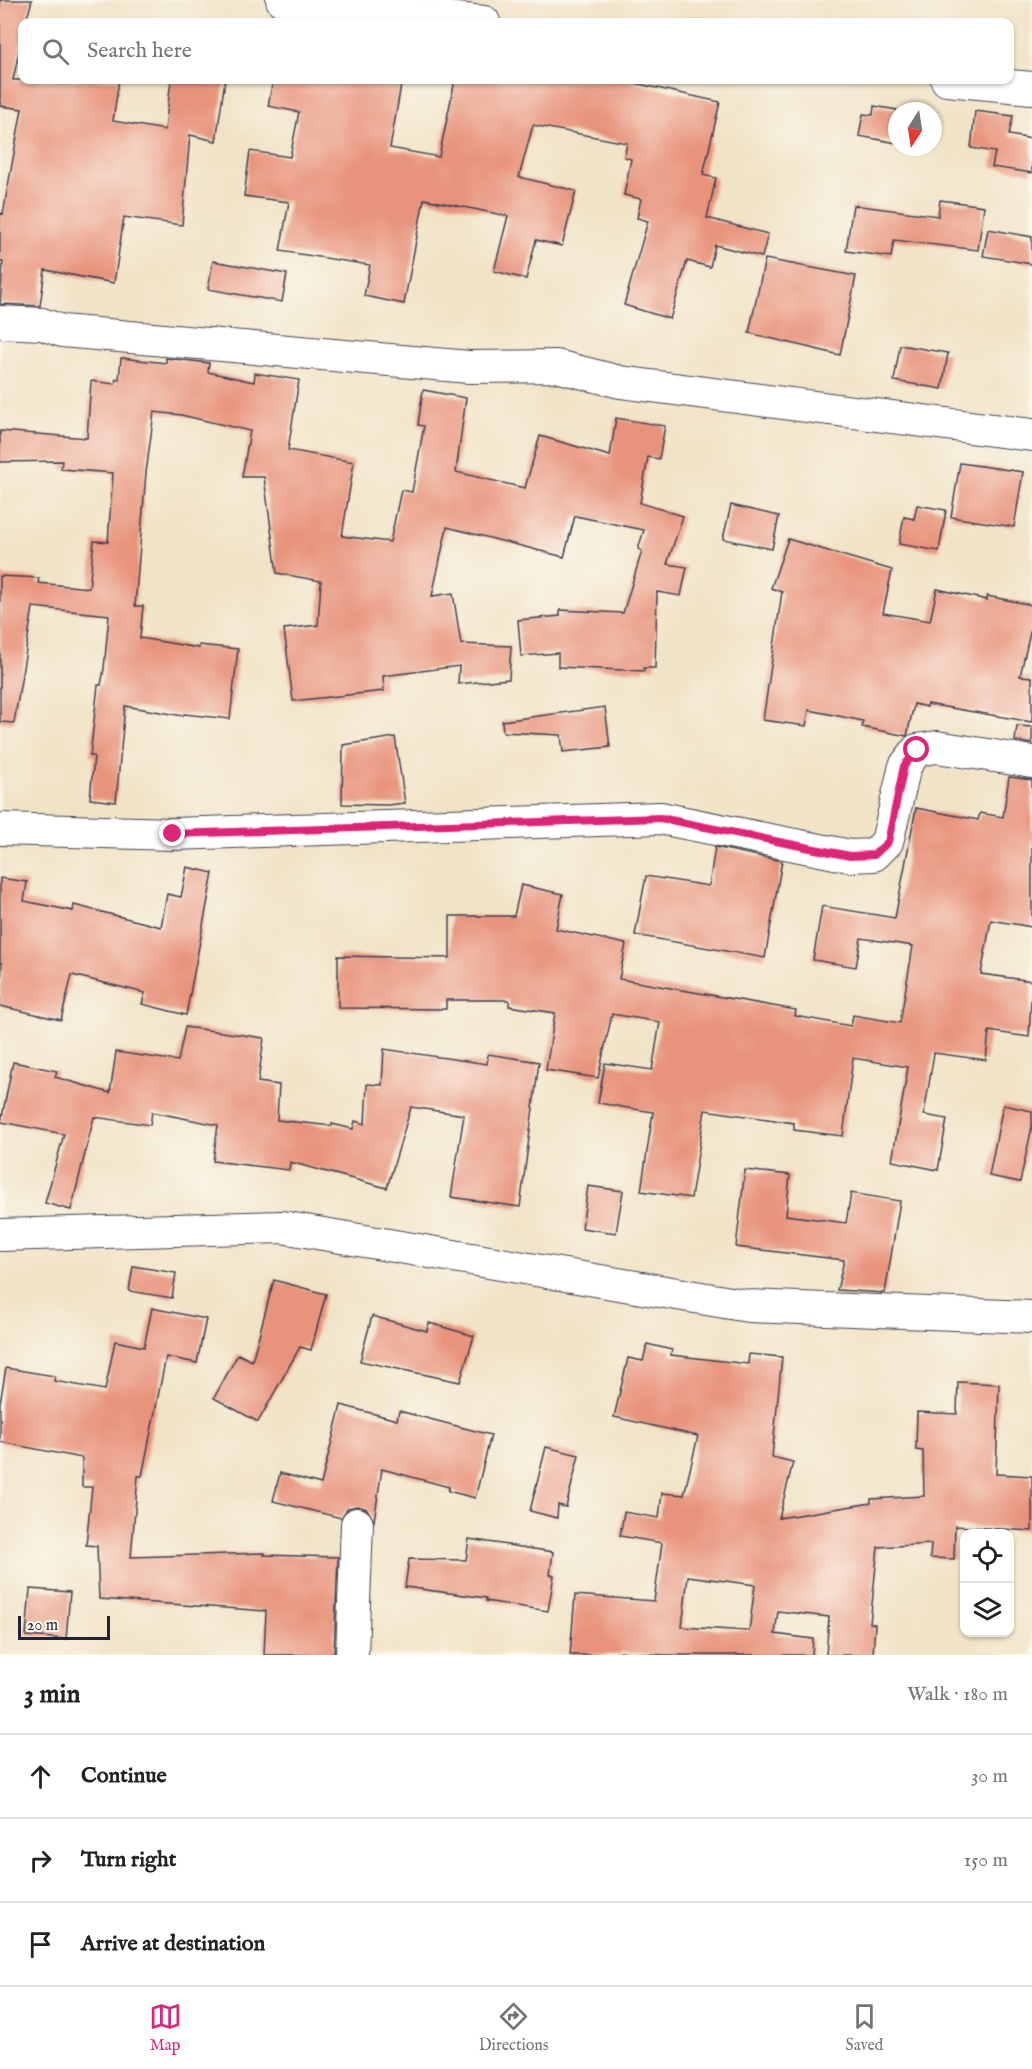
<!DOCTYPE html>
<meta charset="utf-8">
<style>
body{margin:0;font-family:"IM FELL English",serif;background:#f2f2f2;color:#202124}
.controls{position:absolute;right:18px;bottom:18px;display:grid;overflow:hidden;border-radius:12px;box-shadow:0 2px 4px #0004}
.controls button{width:54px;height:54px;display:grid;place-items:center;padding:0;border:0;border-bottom:2px solid #e0e0e0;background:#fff;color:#202124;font:30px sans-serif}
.compass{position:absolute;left:888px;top:102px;width:54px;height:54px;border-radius:50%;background:#fff;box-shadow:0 2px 4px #0004;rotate:192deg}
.scale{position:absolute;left:18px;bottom:15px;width:92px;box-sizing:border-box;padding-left:6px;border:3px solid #22223b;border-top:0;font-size:16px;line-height:21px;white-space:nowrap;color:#22223b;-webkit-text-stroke:4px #fbf7ec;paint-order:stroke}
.stop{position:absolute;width:18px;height:18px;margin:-14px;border:4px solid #db2777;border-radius:50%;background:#fff}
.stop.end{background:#db2777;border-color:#fff;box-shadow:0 2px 6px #0008}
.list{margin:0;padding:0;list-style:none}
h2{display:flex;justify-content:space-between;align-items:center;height:78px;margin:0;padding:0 24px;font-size:26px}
h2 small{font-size:20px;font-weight:400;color:#757577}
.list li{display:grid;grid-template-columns:39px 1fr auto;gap:18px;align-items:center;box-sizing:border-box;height:84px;padding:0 24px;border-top:2px solid #e0e0e0}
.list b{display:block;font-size:22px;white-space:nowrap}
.list em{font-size:20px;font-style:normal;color:#757577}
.icon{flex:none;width:33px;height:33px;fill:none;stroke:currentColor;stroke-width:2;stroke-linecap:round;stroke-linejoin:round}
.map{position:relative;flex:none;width:1032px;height:1655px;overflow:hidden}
.search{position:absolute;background:#fff;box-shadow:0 2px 4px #0004;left:18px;right:18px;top:18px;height:66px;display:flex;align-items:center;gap:15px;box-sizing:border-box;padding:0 21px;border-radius:12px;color:#757577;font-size:22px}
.sheet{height:330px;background:#fff}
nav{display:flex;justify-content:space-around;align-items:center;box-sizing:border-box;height:84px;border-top:2px solid #e0e0e0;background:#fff;font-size:16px;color:#757577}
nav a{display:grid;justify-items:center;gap:3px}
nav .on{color:#db2777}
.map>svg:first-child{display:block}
.building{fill:#e8947d;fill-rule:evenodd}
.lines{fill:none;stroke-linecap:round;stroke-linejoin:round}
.minor-casing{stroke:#413f50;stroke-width:34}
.minor{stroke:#fff;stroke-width:32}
.route{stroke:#db2777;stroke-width:8}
</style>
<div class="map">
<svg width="1032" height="1655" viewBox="0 0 1032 1655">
<rect width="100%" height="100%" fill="#fbf7ec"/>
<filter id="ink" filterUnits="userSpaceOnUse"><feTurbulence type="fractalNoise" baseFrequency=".0167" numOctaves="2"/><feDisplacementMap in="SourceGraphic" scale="12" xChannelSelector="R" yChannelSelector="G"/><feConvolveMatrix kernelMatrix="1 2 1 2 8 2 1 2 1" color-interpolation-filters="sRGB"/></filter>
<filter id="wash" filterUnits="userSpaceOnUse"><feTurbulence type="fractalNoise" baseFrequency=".008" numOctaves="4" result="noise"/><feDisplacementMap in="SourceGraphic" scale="24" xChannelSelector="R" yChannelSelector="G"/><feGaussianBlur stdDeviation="1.35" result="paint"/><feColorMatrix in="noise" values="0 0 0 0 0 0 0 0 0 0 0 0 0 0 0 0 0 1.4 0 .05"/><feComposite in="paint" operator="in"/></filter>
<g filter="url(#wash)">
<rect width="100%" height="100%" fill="#f1e3c6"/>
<g id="blocks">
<path class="building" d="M0,0H32L26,22H22V38L13,80H119L113,121L165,130L171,80H225L216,141L190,135L182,225L124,217L114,283L45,270L40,306L0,304L3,262H0V213L3,214L22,109L0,106Z
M273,80H370L401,85L390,148L439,157L455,80H635L634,83L720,102L703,175L716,178L707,218L768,234L762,257L715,245L710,267L687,261L670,319L624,305L648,221L637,218L641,199L624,195L631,159L624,157L627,143L533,125L519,177L576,191L562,246L536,240L526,279L494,271L508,216L424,199L404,304L364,296L370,265L280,251L289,202L244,196L250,151L290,157L299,112L268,106Z
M874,106L897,110V143L859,136L863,114L873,115Z
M975,111L1013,116L1009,135L1032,139V173L992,167L995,152L971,148Z
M940,200L984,206L978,250L894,240L891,257L846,251L853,205L938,216Z
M988,229L1032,237V264L983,256Z
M765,259L856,276L840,355L749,333Z
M213,261L287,274L282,302L208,289Z
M900,345L948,353L942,389L894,381Z
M121,358L166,363V358L209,363L208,372L254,382L255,373L299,380L288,450L354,462L342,536L390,542L401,490L412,492L424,426L418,425L423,390L466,398L456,472L525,488L540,436L610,456L616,418L665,426L659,459L648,457L640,503L683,516L667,564L687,567L681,596L657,592L655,668H644V671L558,667V653L521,656L518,620L560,616V610L623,613L642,551L638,549L644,530L575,516L564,557L447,527L432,596L453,593L461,644L511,646L509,679L458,684L459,666L383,676L384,691L293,701L284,629L318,625L321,581L277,573L264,477H242L250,431L181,415L154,412L146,473L135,606H143L140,638L199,648V645L238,649L230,719L184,714L183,716L125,706L116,802L90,799L94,756H90L98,685H101L104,669L109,615L33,607L14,723L0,722V576L39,578L38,583L89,588L94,541L108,542L113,473L61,469L62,461L0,462V431L87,438L91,381L115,384L116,379L119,380Z
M960,463L1023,472L1014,527L951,517Z
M731,505L779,516L772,549L723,539Z
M917,505L946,510L939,551L899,544L904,517L914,519Z
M788,539L892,570L883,613L930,621L937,589L987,600V596L1032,605V624L1020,676L1032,677V722L927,704V707L914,704L907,736L862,727L863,721L809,710L806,726L763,720L782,592L771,588Z
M605,707L610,747L563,752L561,735L503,732L502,721Z
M1017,726L1032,727V744L1015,741Z
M395,737L405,803L388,805L342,804L343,745Z
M1009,777L1032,780V927L991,920L981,974L1032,981L1029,1037L989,1031L986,1060L934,1053L924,1115L947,1119L938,1170L892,1161L908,1067L853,1058L843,1136L794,1130V1123L705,1110L691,1198L641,1191L653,1112L598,1103L605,1063L652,1070L660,1022L612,1014L598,1078L546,1070L555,1013L509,1006V1000H446V1009L338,1008V956L450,958V916H514L521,885L563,894L556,929L626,944L619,979L796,1010L795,1016L851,1026L853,1015L900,1023L913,946L861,938L856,967L813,960L822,906L895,918L916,808L978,820L980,813L1003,817Z
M715,847L782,861L765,958L635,935L646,876L709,886Z
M187,867L213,873L186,1015L142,1004L145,993L72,975L61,1020L0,1006L2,963H0V878L27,882L24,901L73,911L74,905L161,927L167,894L181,897Z
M185,1027L264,1038L258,1082L279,1085L277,1120L332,1126V1124L353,1129L355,1121L365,1124L367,1084L382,1085L384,1049L487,1064L488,1054L539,1062L520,1207L451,1197L464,1115L411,1107L387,1188L290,1162L289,1170L213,1161L218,1125L152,1112L150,1125L94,1117L71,1210L45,1203L64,1134L1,1122L13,1062L57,1071L55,1077L110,1093L116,1052L178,1061Z
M1003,1105L1032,1111V1127L1020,1182L989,1176Z
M745,1170L790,1175L786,1215L846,1223L851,1193L900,1201L885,1293L837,1290L844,1260L736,1247Z
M588,1186L623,1191L616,1233L582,1228Z
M133,1266L176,1273L172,1298L129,1291Z
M274,1280L326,1294L311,1350L300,1347L258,1422L214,1398L238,1354L252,1361Z
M152,1308L206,1319L197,1363L166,1357L142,1476H138L131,1557L265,1553L264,1555L338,1557L334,1655H264L266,1611L99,1599L97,1546L86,1545L92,1487H82V1458L0,1442V1403L6,1368L55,1376L54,1381L105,1390L115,1341L144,1347Z
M372,1316L427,1331L429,1323L474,1336L460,1382L360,1361Z
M647,1344L672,1350L671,1355L748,1364L749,1354L782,1357L772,1457L793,1462L779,1518L871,1503V1499L924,1496L923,1451L916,1450L917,1412L957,1414L958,1382L999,1384L996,1474L1032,1476V1531L955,1526L954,1559L930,1558L931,1544L878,1547L870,1623L875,1624L873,1655H826L829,1617L778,1611L775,1634L813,1639L812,1655H666L620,1652V1655H570L575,1595L654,1601L662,1543L620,1536L624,1512L659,1518L662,1493L684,1495L698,1436L614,1417L628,1358L643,1361ZM688,1576L755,1585L749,1631L682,1627Z
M341,1405L397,1420L399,1411L491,1435L475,1498L448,1491L449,1487L382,1469L374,1521L367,1509L358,1506L348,1508L341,1518L273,1501L280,1473L321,1484Z
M546,1447L579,1455L566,1507L558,1505L557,1518L530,1511Z
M469,1539L553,1552L550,1575H554L548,1611L486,1601V1598L405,1587L409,1559L466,1560Z
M30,1589L70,1592L66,1639L26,1636Z"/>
</g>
</g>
<g filter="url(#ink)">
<use href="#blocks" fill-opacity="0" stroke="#413f50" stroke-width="1.5"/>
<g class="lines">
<defs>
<path id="minor" d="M282,0L484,22
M947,80L1032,88
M0,322L42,324L62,331L469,367L556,366L620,382L1032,435
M0,829L173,834L660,818L850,856L874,855L887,842L905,766L917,750L937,747L1032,762
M0,1235L282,1227L748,1306L1032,1317
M352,1655L357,1524"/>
</defs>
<use href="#minor" class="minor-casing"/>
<use href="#minor" class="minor"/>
</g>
</g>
<g class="lines" filter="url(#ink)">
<path class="route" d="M173,834L660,818L850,856L874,855L888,842L904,766L917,750"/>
</g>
</svg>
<div class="controls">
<button><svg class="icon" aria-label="locate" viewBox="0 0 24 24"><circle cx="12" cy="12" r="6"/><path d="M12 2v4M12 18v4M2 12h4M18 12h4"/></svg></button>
<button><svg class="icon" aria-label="layers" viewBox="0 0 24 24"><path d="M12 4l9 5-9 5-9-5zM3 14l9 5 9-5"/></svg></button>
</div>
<svg class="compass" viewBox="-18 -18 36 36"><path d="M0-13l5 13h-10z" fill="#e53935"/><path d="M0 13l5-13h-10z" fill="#757577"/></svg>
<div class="scale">20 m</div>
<div class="stop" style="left:917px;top:750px"></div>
<div class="stop end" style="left:173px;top:834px"></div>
<div class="search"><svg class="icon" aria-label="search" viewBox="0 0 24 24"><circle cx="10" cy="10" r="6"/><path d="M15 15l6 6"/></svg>Search here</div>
</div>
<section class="sheet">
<h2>3 min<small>Walk · 180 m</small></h2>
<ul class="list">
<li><svg class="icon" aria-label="ahead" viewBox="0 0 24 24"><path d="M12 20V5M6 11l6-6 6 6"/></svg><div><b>Continue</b></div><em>30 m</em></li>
<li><svg class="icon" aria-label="right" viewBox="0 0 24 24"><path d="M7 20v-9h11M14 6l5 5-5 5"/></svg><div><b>Turn right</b></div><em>150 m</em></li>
<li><svg class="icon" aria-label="arrive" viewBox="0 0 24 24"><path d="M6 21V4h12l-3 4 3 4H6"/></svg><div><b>Arrive at destination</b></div></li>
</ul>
</section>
<nav>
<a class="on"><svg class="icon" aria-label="map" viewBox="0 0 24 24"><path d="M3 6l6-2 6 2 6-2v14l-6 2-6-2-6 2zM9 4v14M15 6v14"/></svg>Map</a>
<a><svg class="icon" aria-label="directions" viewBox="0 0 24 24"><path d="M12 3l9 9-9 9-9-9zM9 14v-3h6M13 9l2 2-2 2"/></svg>Directions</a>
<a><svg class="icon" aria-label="saved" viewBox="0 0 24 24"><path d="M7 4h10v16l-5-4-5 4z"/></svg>Saved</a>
</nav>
